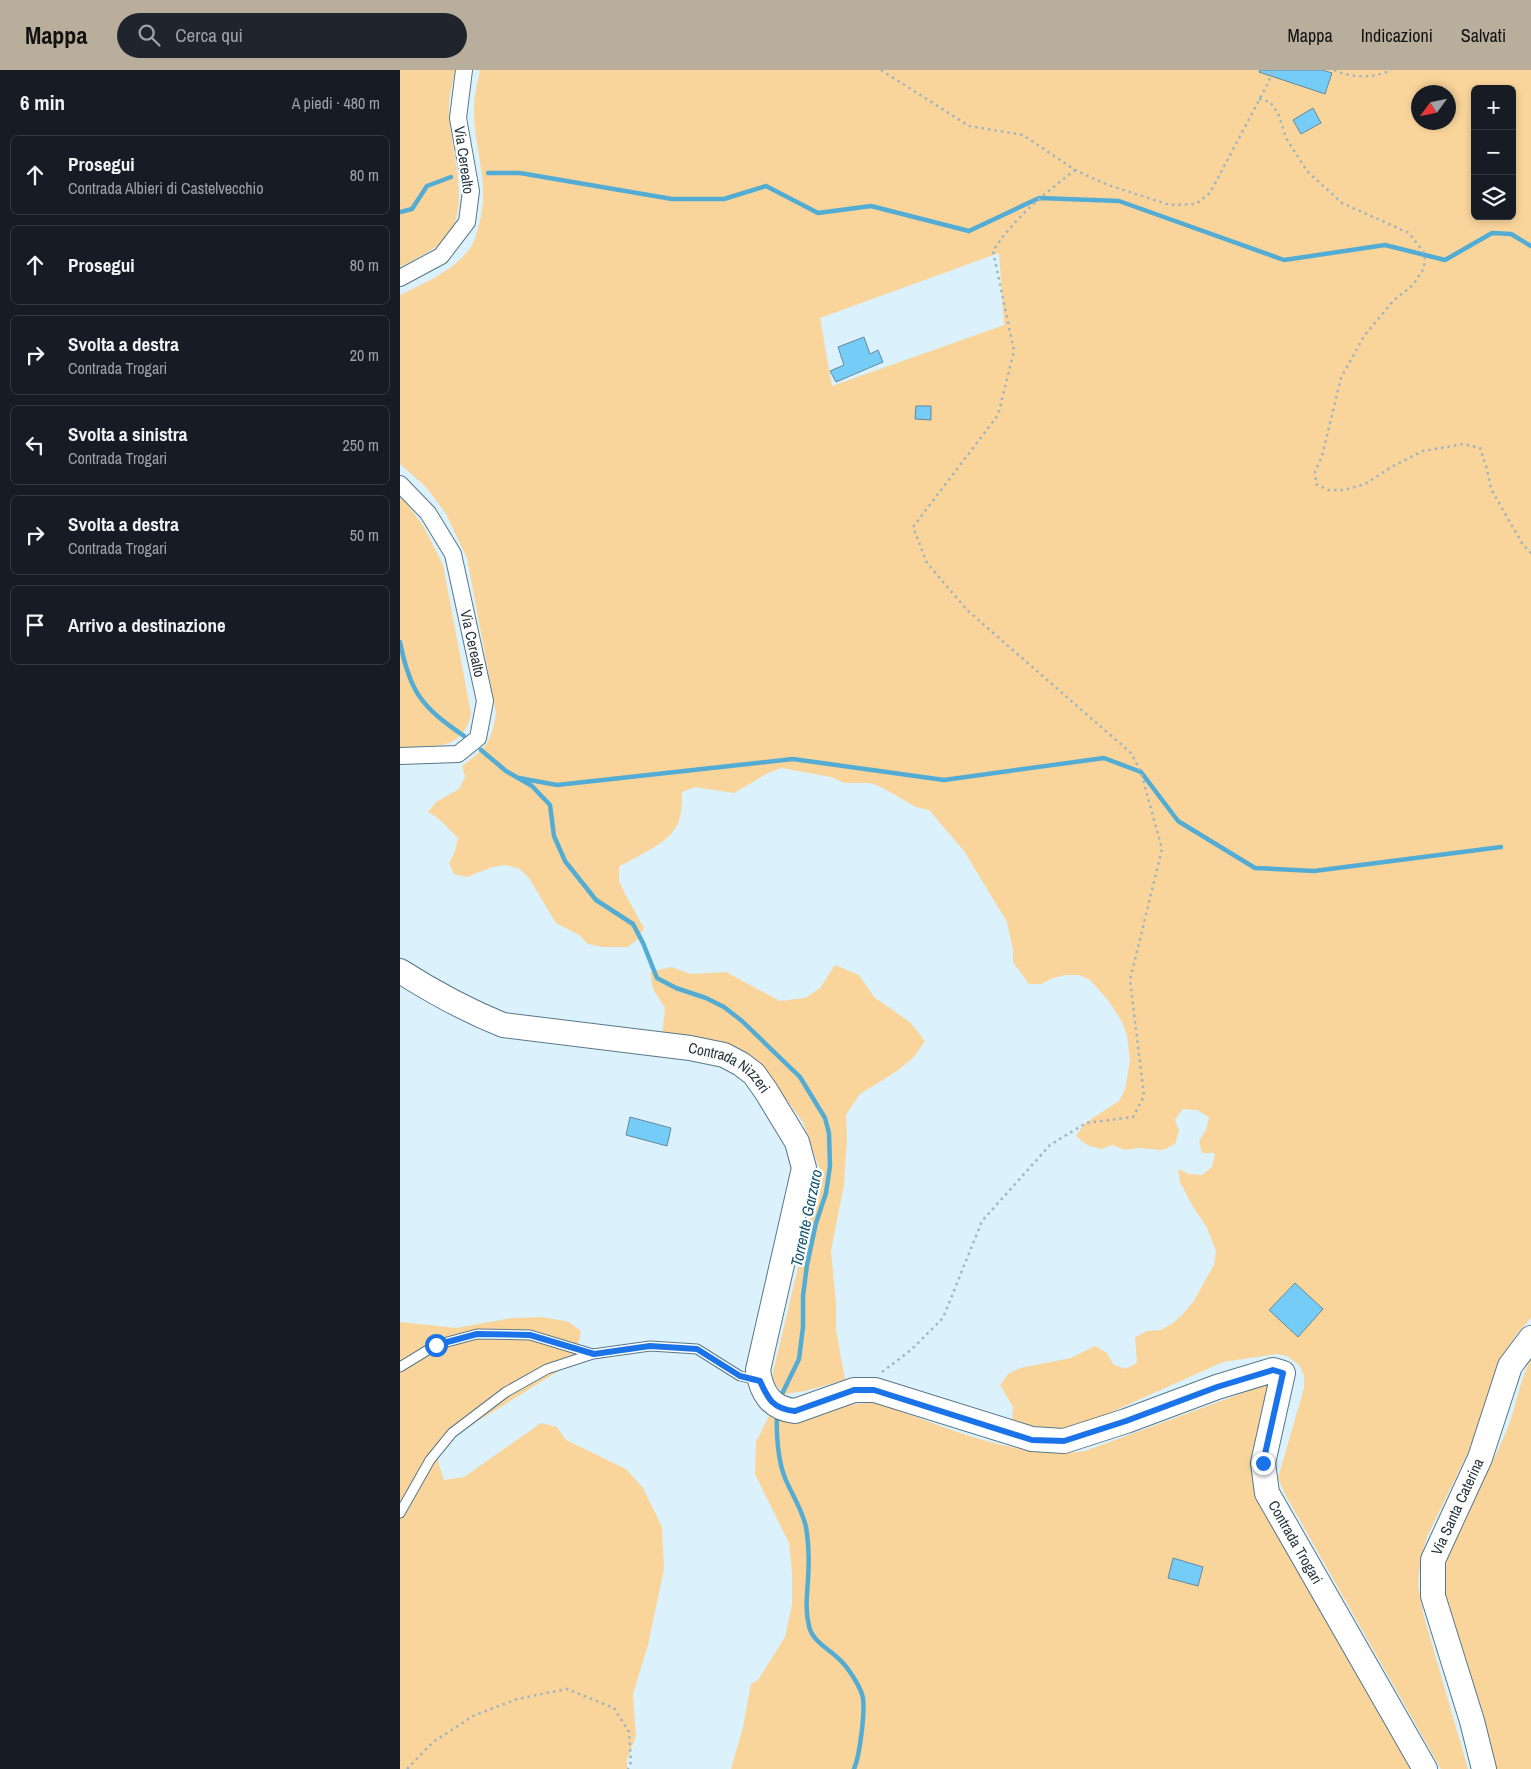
<!DOCTYPE html>
<html lang="it">
<meta charset="utf-8">
<style>
body{margin:0;font-family:"Archivo Narrow",sans-serif;background:#20242c;color:#f1f3f6}
.controls{position:absolute;right:15px;top:15px;display:grid;overflow:hidden;border-radius:8px;box-shadow:0 2px 8px #0003}
.controls button{width:45px;height:45px;display:grid;place-items:center;padding:0;border:0;border-bottom:1px solid #363941;background:#171b24;color:#f1f3f6;font:25px sans-serif}
.compass{position:absolute;left:1011px;top:15px;width:45px;height:45px;border-radius:50%;background:#171b24;box-shadow:0 2px 8px #0003;rotate:237deg}
.stop{position:absolute;width:15px;height:15px;margin:-11px;border:4px solid #1a73e8;border-radius:50%;background:#fff}
.stop.end{background:#1a73e8;border-color:#fff;box-shadow:0 1px 5px #0008}
.list{margin:0;padding:0;list-style:none}
h2{display:flex;justify-content:space-between;align-items:center;height:65px;margin:0;padding:0 20px;font-size:21px}
h2 small{font-size:16px;font-weight:400;color:#9ea1a6}
.list li{display:grid;grid-template-columns:32px 1fr auto;gap:15px;align-items:center;box-sizing:border-box;height:80px;margin:0 10px 10px;padding:0 10px;border:1px solid #363941;border-radius:8px}
.list b{display:block;font-size:19px;white-space:nowrap}
.list p{margin:0;font-size:16px;white-space:nowrap;color:#9ea1a6}
.list em{font-size:16px;font-style:normal;color:#9ea1a6}
.icon{flex:none;width:28px;height:28px;fill:none;stroke:currentColor;stroke-width:2;stroke-linecap:round;stroke-linejoin:round}
.map{position:relative;flex:none;width:1131px;height:1699px;overflow:hidden}
header{display:flex;align-items:center;gap:30px;box-sizing:border-box;height:70px;padding:0 25px;background:#b9ae9b;color:#111}
header strong{font-size:24px}
nav{display:flex;gap:28px;margin-inline-start:auto;font-size:18px}
.search{width:350px;height:45px;background:#20242c;display:flex;align-items:center;gap:12px;box-sizing:border-box;padding:0 18px;border-radius:28px;color:#9ea1a6;font-size:19px}
main{display:flex}
aside{flex:1;background:#171b24}
.map>svg:first-child{display:block}
.green{fill:#fad59b;fill-rule:evenodd}
.lines{fill:none;stroke-linecap:round;stroke-linejoin:round}
.stream{stroke:#53acd4;stroke-width:4.5}
.building{fill:#75cdf7;stroke:#689}
.lane-casing{stroke:#577889;stroke-width:11}
.street-casing{stroke:#577889;stroke-width:18}
.secondary-casing{stroke:#577889;stroke-width:26}
.path{stroke:#a1b5be;stroke-width:2.5;stroke-dasharray:2.5 4;stroke-linecap:butt}
.lane{stroke:#fff;stroke-width:9}
.street{stroke:#fff;stroke-width:16}
.secondary{stroke:#fff;stroke-width:24}
.route{stroke:#1a73e8;stroke-width:6}
.labels{text-anchor:middle;stroke-width:4.5;stroke-linejoin:round;paint-order:stroke}
.street-label{font-size:15px;fill:#29373e;stroke:#fff}
.water-label{font-size:16px;font-style:italic;fill:#0d5671;stroke:#fff}
</style>
<header>
<strong>Mappa</strong>
<div class="search"><svg class="icon" aria-label="search" viewBox="0 0 24 24"><circle cx="10" cy="10" r="6"/><path d="M15 15l6 6"/></svg>Cerca qui</div>
<nav><a>Mappa</a><a>Indicazioni</a><a>Salvati</a></nav>
</header>
<main>
<aside>
<h2>6 min<small>A piedi · 480 m</small></h2>
<ul class="list">
<li><svg class="icon" aria-label="ahead" viewBox="0 0 24 24"><path d="M12 20V5M6 11l6-6 6 6"/></svg><div><b>Prosegui</b><p>Contrada Albieri di Castelvecchio</p></div><em>80 m</em></li>
<li><svg class="icon" aria-label="ahead" viewBox="0 0 24 24"><path d="M12 20V5M6 11l6-6 6 6"/></svg><div><b>Prosegui</b></div><em>80 m</em></li>
<li><svg class="icon" aria-label="right" viewBox="0 0 24 24"><path d="M7 20v-9h11M14 6l5 5-5 5"/></svg><div><b>Svolta a destra</b><p>Contrada Trogari</p></div><em>20 m</em></li>
<li><svg class="icon" aria-label="left" viewBox="0 0 24 24"><path d="M17 20v-9H6M10 6l-5 5 5 5"/></svg><div><b>Svolta a sinistra</b><p>Contrada Trogari</p></div><em>250 m</em></li>
<li><svg class="icon" aria-label="right" viewBox="0 0 24 24"><path d="M7 20v-9h11M14 6l5 5-5 5"/></svg><div><b>Svolta a destra</b><p>Contrada Trogari</p></div><em>50 m</em></li>
<li><svg class="icon" aria-label="arrive" viewBox="0 0 24 24"><path d="M6 21V4h12l-3 4 3 4H6"/></svg><div><b>Arrivo a destinazione</b></div></li>
</ul>
</aside>
<div class="map">
<svg width="1131" height="1699" viewBox="0 0 1131 1699">
<rect width="100%" height="100%" fill="#dbf1fc"/>
<path class="green" d="M0,0H55C53,12 49,25 49,38C49,75 72,133 48,166C38,178 14,190 0,197Z
M80,0H1131V1248L1117,1264L1105,1282L1082,1353L1027,1467L1020,1491L1018,1515L1023,1543L1068,1699H1041L886,1426L878,1408L904,1318V1306L899,1295L887,1286L877,1284L823,1292L678,1357L651,1359L612,1352L613,1337L600,1315L608,1304L620,1298L671,1288L695,1276L707,1283L713,1294L725,1299L737,1293L735,1267L747,1261L761,1260L773,1253L783,1244L793,1232L814,1195L816,1181L807,1158L792,1135L780,1112L778,1099L789,1104L802,1105L812,1097L815,1083H802L799,1071L806,1060L809,1047L797,1040L783,1039L775,1049L779,1061L775,1074L763,1080L738,1078L724,1080L713,1075L701,1079L687,1075L676,1066L685,1053L719,1031L725,1019L730,991L727,965L722,952L708,930L690,910L679,905H666L653,908L641,914H629L613,892V880L607,852L564,781L529,740L516,737L481,717L470,713H444L431,707L381,698L368,703L334,723L295,717L282,722C282,735 282,750 274,760C263,776 235,787 219,797V810L224,822L244,858L238,869L228,877H202L188,874L179,865L156,853L129,808L120,799L106,795L92,797L67,807L54,804L49,793L55,781L58,768L39,749L28,742L36,732L59,719L65,707L62,696C86,678 91,674 96,643L67,488L46,444L27,418L0,394V225C21,215 52,201 67,182C73,176 76,166 78,158C92,114 73,80 74,38C74,25 78,12 80,0ZM1075,19H1112V146H1075ZM1018,22H1048V52H1018ZM599,183L604,255L432,316L420,248Z
M0,427L8,435L24,457L43,495L71,643C65,681 31,677 0,678Z
M435,895L459,905L474,927L511,953L525,971L514,987L497,1001L460,1024L446,1045L447,1068L444,1115L431,1181L436,1233V1259L445,1310L405,1321L385,1324C378,1319 372,1311 373,1302L416,1123L420,1100L403,1052L379,1020L262,967L265,938L253,919L250,902L271,897L291,904L326,902L380,931L405,928L420,918Z
M143,1247L169,1252L181,1261L176,1285L157,1302L36,1377L39,1395L44,1410L64,1407L141,1353L157,1357L166,1370L226,1399L243,1418L262,1457L264,1499L248,1575L233,1624L236,1666L227,1690V1699H0V1252L56,1258L112,1248Z
M1131,1289V1699H1092L1047,1538C1043,1513 1043,1501 1050,1477C1069,1439 1089,1401 1106,1362C1116,1338 1119,1312 1131,1289Z
M878,1310L854,1399V1415L864,1438L1012,1699H331L343,1657L351,1614L358,1610L385,1567L392,1534V1502L389,1473L355,1404L356,1372L370,1344C389,1358 429,1340 450,1335C460,1333 470,1332 481,1334C545,1357 616,1390 685,1381Z"/>
<g class="lines">
<path class="stream" d="M88,103H120L272,129H324L366,116L418,143L471,136L569,161L639,128L719,131L884,190L985,175L1045,190L1092,163L1111,164L1131,176
M0,142L12,139L27,116L51,107
M0,572C10,623 22,637 64,666
M81,680L106,701L132,716L150,735L154,766L165,791L196,830L233,854L243,873L257,908L276,918L306,928L324,937L342,951L400,1007L425,1048L429,1063L430,1096L426,1123L416,1153L407,1195L403,1226V1257L399,1289L382,1324
M119,708L157,715L393,689L544,710L704,688L741,702L778,751L855,798L914,801L1101,777
M377,1344C376,1363 378,1391 385,1408C392,1425 402,1439 406,1457C409,1474 409,1494 408,1510C407,1525 405,1541 409,1556C412,1571 429,1579 439,1589C447,1596 461,1617 463,1628C465,1642 460,1685 454,1699"/>
</g>
<path class="building" d="M860,0H922L932,3L925,24L859,2Z
M913,38L921,53L901,64L893,50Z
M464,267L470,284L478,280L483,292L436,312L430,301L444,295L438,277Z
M516,336H531V350L515,349Z
M230,1047L271,1058L267,1076L226,1065Z
M895,1213L923,1239L898,1267L869,1240Z
M773,1488L803,1497L798,1516L768,1508Z"/>
<g class="lines">
<defs>
<path id="lane" d="M0,1297L36,1275L77,1264L130,1265L193,1284
M0,1443L30,1390L52,1363L106,1322L147,1299L193,1284L250,1276L297,1279L340,1306L358,1310"/>
<g id="street">
<path d="M0,208L41,186L67,152L71,121L58,48L64,0"/>
<path id="s1" d="M0,414L28,443L53,484L85,631L78,668L58,684L0,686"/>
</g>
<g id="secondary">
<path id="s2" d="M0,901C33,922 66,940 103,955L290,978L324,985L341,994L354,1004L366,1021L397,1072L404,1098L358,1300C361,1322 371,1339 395,1341L454,1320H475L632,1369L664,1371L726,1351L817,1317L873,1300L883,1303L863,1393L867,1423L1025,1699"/>
<path id="s3" d="M1084,1699L1072,1651L1033,1526V1490L1080,1388L1110,1296L1131,1268"/>
</g>
</defs>
<use href="#lane" class="lane-casing"/>
<use href="#street" class="street-casing"/>
<use href="#secondary" class="secondary-casing"/>
<path class="path" d="M481,0L569,56L623,65L675,100L708,115L770,135L796,134L810,123L867,15L873,0
M934,0C953,8 972,9 991,0
M859,29L870,32L878,43L886,68L907,101L942,133L1009,163L1025,184L1024,198L1013,215L994,230L964,266L941,308L922,386L915,402L916,414L928,420H944L965,414L993,396L1023,381L1064,374L1080,378L1087,399L1091,419L1123,475L1131,483
M482,1302L511,1280L543,1248L582,1151L650,1075L686,1053L733,1047L744,1026L730,910L762,779L741,702L731,683L567,540L527,493L513,457L598,345L614,281L593,181C614,148 644,124 675,100
M7,1699L33,1672L73,1646L117,1629L167,1619L214,1638L229,1662L231,1692L228,1699"/>
<use href="#lane" class="lane"/>
<use href="#street" class="street"/>
<use href="#secondary" class="secondary"/>
</g>
<g class="lines">
<path class="route" d="M36,1275L77,1264L130,1265L194,1284L250,1276L297,1279L340,1306L360,1311C368,1329 373,1339 395,1341L454,1320H474L632,1370L664,1371L726,1351L817,1317L873,1300L883,1303L863,1393"/>
</g>
<g class="labels">
<g class="street-label">
<text transform="translate(64 90) rotate(82)" y="5">Via Cerealto</text>
<text dy="5" stroke="none"><textPath href="#s1" startOffset="180">Via Cerealto</textPath></text>
<text dy="5" stroke="none"><textPath href="#s2" startOffset="350">Contrada Nizzeri</textPath></text>
<text dy="5" stroke="none"><textPath href="#s3" startOffset="275">Via Santa Caterina</textPath></text>
<text dy="5" stroke="none"><textPath href="#s2" startOffset="1441">Contrada Trogari</textPath></text>
</g>
<g class="water-label">
<text transform="translate(406 1148) rotate(-78)" y="6">Torrente Garzaro</text>
</g>
</g>
</svg>
<div class="controls">
<button>+</button>
<button>−</button>
<button><svg class="icon" aria-label="layers" viewBox="0 0 24 24"><path d="M12 4l9 5-9 5-9-5zM3 14l9 5 9-5"/></svg></button>
</div>
<svg class="compass" viewBox="-18 -18 36 36"><path d="M0-13l5 13h-10z" fill="#e53935"/><path d="M0 13l5-13h-10z" fill="#9ea1a6"/></svg>
<div class="stop" style="left:36px;top:1275px"></div>
<div class="stop end" style="left:863px;top:1393px"></div>
</div>
</main>
